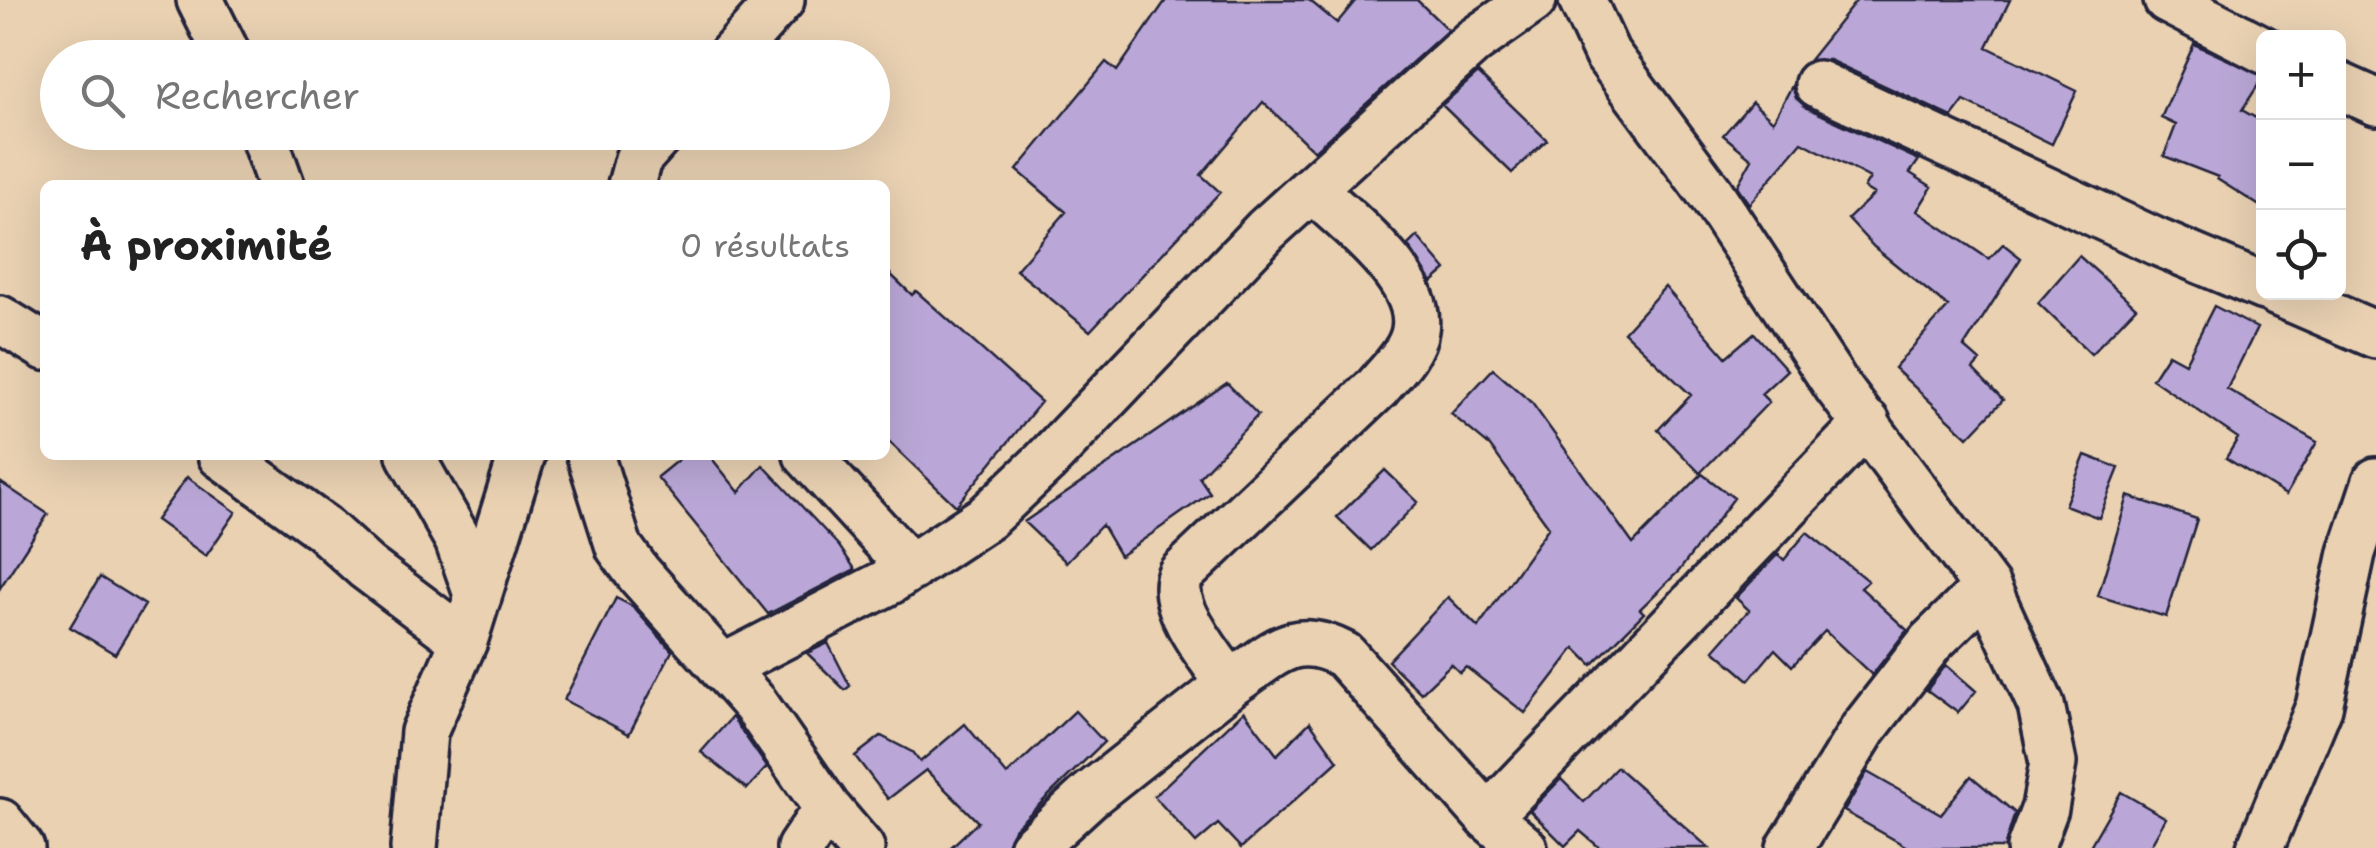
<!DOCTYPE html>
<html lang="fr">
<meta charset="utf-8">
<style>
body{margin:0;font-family:"Shantell Sans",sans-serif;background:#f6f6f6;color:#222}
.controls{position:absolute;right:30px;top:30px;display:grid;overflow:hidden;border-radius:15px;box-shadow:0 10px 40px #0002}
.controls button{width:90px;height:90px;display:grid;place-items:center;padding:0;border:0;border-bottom:2px solid #e0e0e0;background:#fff;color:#222;font:50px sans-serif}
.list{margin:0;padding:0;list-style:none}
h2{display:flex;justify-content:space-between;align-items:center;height:130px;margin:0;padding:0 40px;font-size:42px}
h2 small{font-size:32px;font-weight:400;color:#767676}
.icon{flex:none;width:55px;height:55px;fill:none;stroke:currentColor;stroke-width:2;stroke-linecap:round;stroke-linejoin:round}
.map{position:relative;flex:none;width:2376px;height:848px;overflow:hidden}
.search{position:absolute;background:#fff;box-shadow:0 10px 40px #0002;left:40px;top:40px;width:850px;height:110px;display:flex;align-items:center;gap:25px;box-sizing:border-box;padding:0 35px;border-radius:55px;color:#767676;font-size:38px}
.panel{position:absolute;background:#fff;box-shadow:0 10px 40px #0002;left:40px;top:180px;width:850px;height:280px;border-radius:15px}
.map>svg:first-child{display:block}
.building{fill:#baa7d7;stroke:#22223b;stroke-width:2.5}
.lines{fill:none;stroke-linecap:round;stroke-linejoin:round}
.street-casing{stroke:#22223b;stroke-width:52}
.street{stroke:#e9d1b2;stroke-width:45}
</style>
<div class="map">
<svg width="2376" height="848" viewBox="0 0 2376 848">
<rect width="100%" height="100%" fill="#e9d1b2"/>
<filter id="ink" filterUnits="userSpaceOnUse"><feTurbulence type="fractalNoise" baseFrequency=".01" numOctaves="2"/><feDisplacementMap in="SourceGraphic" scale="20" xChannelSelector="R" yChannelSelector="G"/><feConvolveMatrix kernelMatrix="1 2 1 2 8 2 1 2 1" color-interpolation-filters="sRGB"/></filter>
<g filter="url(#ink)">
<path class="building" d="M1166,0H1309L1337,23L1356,0H1417L1448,30L1314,151L1263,102L1201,175L1220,192L1090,331L1016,270L1066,212L1017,170L1106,62L1117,71Z
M1857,0H2010L1987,47L2077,91L2052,144L1964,101L1952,117L1829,60H1809Z
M2194,44L2264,76L2242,110L2256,118L2263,106V208L2217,179L2218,177L2164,156L2176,125L2161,118Z
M1478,73L1547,140L1512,173L1442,105Z
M1792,86L1796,98L1807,108L1919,160L1910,173L1932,187L1917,211L1989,259L2003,244L2021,258L1964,347L1980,361L1973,369L2003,400L1968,437L1894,368L1948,307L1874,247L1848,219L1874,194L1864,188L1870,178L1802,142L1749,204L1737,186L1752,159L1723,135L1752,102L1773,121Z
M1417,236L1446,270L1432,282L1408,245Z
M2079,256L2136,307L2091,354L2038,303Z
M885,269L912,295L916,291L1041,402L956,506L885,438Z
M1665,287L1726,357L1754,333L1787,370L1761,394L1769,402L1700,473L1658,430L1691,395L1624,332Z
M2214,306L2257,328L2227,389L2317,442L2286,495L2226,458L2238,438L2152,379L2168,354L2185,363Z
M1493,369L1532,403L1633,544L1702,474L1734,498L1679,571L1640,609L1644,613L1592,665L1575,648L1525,713L1466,667L1460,673L1451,664L1421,693L1388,661L1448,597L1478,627L1549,527L1490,446L1451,414Z
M1227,383L1258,415L1199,477L1210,493L1120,556L1102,525L1066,562L1024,522Z
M684,455H709L739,492L763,465L839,546L855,569L768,614L657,477Z
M2085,455L2119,468L2099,518L2065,505Z
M1385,470L1418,502L1371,550L1337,517Z
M187,477L236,512L206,556L156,520Z
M0,482L48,514L0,588Z
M2128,496L2197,519L2166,617L2098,596Z
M1807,532L1868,581L1861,588L1907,630L1872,675L1825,631L1792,666L1775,649L1749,680L1714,650L1749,610L1736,598L1778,554L1784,560Z
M100,577L145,605L115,654L70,627Z
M616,598L632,606L672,651L629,734L564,700Z
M828,643L850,686L845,690L807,653Z
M1946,665L1976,691L1958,713L1927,690Z
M1075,711L1104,742L1014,829L1006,848H950L978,822L926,770L888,799L855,756L881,736L912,752L920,762L965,724L1007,775Z
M1244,711L1277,755L1310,722L1338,761L1241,848L1218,824L1196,843L1154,796Z
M732,717L767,767L747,789L701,752Z
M1617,767L1709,848H1600L1580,831L1565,846L1530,811L1561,779L1584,802Z
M1867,772L1941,814L1971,776L2015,813L2004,848H1909L1844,811Z
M2121,792L2166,818L2149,848H2089Z"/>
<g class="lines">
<defs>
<path id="street" d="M200,0L229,58
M1582,0L1607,54L1711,194L1837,386L1987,587L2041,705L2053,763L2045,808L2030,848
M2167,0L2264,50
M729,58L781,0
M1818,84L2157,242L2264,287
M2338,85L2376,102
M262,132L281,185
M631,185L638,159L662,132
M1313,190C1346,221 1424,279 1415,330C1412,352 1390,372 1377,388L1181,574C1166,604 1212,659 1230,684C1273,656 1292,627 1344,655L1488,817L1524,848
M2276,292L2376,335
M0,319L45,347
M221,455L323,528L366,567L464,641
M410,455L458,540L478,597
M590,455L619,547L638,573L755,704L827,808L861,848
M807,455L911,568
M722,668L890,581L987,517L1045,462L1266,230L1473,42L1533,0
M1488,817L1867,423
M0,822L21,848
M414,848L424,732L464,641L522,455
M800,848L827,808
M1032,848L1090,795L1230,684
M1790,848L1864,728L1931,642L1987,587
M2260,848L2319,707L2352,553L2376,481"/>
</defs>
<use href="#street" class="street-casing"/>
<use href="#street" class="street"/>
</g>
</g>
</svg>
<div class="controls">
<button>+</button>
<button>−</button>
<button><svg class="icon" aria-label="locate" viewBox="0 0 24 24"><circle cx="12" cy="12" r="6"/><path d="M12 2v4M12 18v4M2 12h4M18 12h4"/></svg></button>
</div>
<div class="search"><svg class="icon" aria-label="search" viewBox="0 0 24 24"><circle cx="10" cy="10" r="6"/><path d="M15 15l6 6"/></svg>Rechercher</div>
<section class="panel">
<h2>À proximité<small>0 résultats</small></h2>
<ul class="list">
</ul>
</section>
</div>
